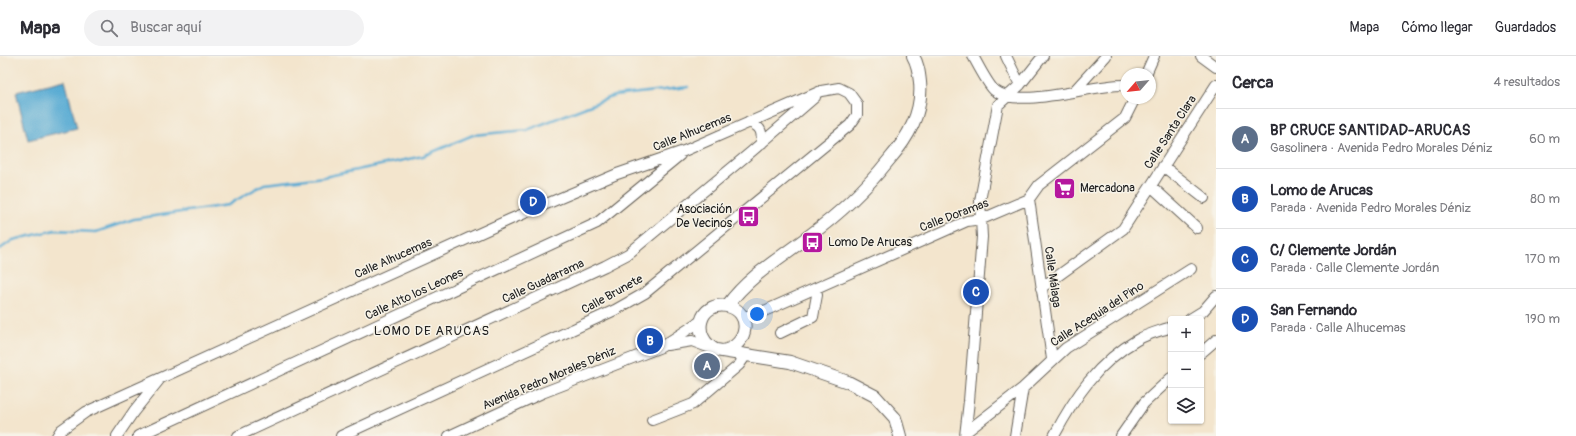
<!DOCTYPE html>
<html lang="es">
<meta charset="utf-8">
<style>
body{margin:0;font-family:Pangolin,sans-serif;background:#f2f2f3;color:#2b2b33}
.controls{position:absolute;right:12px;bottom:12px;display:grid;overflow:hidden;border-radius:4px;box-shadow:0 1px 3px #0004}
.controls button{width:36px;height:36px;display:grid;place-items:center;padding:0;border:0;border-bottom:1px solid #e1e1e2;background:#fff;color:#2b2b33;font:20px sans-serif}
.compass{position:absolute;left:1120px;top:12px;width:36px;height:36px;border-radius:50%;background:#fff;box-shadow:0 1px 3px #0004;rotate:242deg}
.you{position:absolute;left:757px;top:258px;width:14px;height:14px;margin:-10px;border:3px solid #fff;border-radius:50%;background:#1a73e8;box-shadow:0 0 0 6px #1a73e833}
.badge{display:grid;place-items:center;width:26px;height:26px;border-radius:50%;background:#2563eb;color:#fff;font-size:13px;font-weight:700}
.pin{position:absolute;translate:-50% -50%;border:2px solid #fff;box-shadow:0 1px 4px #0006}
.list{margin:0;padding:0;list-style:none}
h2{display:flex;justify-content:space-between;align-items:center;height:52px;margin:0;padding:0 16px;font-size:17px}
h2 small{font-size:13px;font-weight:400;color:#7c7c81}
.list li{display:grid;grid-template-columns:26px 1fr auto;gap:12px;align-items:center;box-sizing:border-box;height:60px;padding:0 16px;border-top:1px solid #e1e1e2}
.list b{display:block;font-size:15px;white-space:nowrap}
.list p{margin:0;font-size:13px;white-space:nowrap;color:#7c7c81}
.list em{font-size:13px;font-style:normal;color:#7c7c81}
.icon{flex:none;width:22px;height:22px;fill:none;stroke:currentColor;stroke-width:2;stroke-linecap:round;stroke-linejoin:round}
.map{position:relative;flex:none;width:1216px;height:380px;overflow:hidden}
header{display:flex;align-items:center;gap:24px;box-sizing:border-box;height:56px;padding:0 20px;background:#fff;border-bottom:1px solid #e1e1e2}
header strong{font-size:19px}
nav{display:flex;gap:22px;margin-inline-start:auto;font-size:14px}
.search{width:280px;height:36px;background:#f2f2f3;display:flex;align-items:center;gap:10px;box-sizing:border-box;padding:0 14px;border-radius:22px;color:#7c7c81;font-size:15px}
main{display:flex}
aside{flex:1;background:#fff}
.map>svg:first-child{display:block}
.water{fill:#57aad3;stroke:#3a6378}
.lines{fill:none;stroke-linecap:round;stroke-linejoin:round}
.stream{stroke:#57aad3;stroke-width:2.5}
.minor-casing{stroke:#67625a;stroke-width:12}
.major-casing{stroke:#67625a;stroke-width:14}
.minor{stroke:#fff;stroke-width:10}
.major{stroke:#fff;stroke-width:12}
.labels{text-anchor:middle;stroke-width:3;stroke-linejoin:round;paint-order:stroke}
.street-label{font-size:12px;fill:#1c1c1c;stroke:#f7f3e8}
.poi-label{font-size:12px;fill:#1c1c1c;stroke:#f7f3e8;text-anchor:start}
.neighbourhood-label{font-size:13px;letter-spacing:1px;fill:#1c1c1c;stroke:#f7f3e8}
</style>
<header>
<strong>Mapa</strong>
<div class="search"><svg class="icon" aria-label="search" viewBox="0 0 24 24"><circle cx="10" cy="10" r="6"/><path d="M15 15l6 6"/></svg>Buscar aquí</div>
<nav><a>Mapa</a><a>Cómo llegar</a><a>Guardados</a></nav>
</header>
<main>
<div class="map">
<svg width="1216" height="380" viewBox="0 0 1216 380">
<rect width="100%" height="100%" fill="#f7f3e8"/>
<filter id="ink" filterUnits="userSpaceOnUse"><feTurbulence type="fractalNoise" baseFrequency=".025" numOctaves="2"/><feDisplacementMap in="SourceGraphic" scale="8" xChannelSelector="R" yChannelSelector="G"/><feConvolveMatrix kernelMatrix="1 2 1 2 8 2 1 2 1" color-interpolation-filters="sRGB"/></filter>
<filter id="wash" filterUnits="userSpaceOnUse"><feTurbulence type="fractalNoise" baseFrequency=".012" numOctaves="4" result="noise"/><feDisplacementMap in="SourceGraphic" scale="16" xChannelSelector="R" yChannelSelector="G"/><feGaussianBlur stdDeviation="0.9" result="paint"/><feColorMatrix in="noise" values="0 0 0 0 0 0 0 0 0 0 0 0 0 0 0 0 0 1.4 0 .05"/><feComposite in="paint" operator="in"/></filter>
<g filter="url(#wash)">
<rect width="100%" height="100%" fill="#f3e5cd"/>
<path class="water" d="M65,24L77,72L28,84L16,36Z"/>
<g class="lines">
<path class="stream" d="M0,193L13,184L55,174L96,176L134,163L228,149L264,128L324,121L423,100L473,79L527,74L614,40L688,31"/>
</g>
</g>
<g filter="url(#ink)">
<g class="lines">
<defs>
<path id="minor" d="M973,0C978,9 987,27 994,34C1020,55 1093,27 1126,29
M1006,0L1020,29
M1201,0L1216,11
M1146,18L1154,0
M1074,35L1106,0
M749,66C761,71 762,75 762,87
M1163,110L1204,142
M1151,130L1197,172
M1029,143L1052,303
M1041,232L1123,173L1216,29
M741,260H753L967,165L982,163L1029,143L1039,129L1125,62L1135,42
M1190,263L1203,255L1216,240
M780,277L813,261L817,239L816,232
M667,289L692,285L713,293
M1201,297L1216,284
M652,364L693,348L739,309L746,299
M966,376L1023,332L1066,292L1191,213
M57,380L61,374L86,356L511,163L617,118L684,95L821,35L839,32L849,37L857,48V59L850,69L645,237L615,254L341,380
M117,380L134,355L159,324
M138,380L597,167L680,99
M238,380L605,210L628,198L751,96L815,41
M449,380L542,337L661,291L701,265
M965,380L969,345L982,181L980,145L998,49L1020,29L1043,0
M1015,380L1023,332
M1054,380C1074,342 1098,306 1137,284C1147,278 1160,275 1171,271
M1121,380L1144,347L1171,322"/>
<path id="major" d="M727,250C749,220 780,202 809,180C839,158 865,134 888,105C908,82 923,57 920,26C919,17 918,8 913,0
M723,295C749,290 753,255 727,250C699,245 690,281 716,294L790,306L848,326L875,340L895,362L900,380"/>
</defs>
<use href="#minor" class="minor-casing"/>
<use href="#major" class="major-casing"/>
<use href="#minor" class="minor"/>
<use href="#major" class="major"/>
</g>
</g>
<defs>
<symbol id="supermarket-square" viewBox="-11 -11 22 22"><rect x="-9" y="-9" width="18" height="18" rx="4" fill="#b5179e" stroke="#f7f3e8"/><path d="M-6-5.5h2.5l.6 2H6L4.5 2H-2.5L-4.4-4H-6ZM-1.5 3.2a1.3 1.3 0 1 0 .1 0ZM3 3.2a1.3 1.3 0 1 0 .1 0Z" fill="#fff"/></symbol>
<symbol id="bus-square" viewBox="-11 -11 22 22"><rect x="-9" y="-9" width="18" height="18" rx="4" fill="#b5179e" stroke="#f7f3e8"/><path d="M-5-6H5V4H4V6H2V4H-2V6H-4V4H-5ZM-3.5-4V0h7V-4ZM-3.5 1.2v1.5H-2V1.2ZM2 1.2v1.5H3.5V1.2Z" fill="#fff"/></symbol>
</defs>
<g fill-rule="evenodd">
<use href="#supermarket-square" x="1052" y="120" width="25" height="25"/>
<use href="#bus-square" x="736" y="148" width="25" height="25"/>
<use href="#bus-square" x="800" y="174" width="25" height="25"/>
</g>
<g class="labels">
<g class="street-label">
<text transform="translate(692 76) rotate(-22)" y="4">Calle Alhucemas</text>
<text transform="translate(1170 76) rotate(-57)" y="4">Calle Santa Clara</text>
<text transform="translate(954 159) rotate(-21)" y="4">Calle Doramas</text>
<text transform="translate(393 202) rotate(-24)" y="4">Calle Alhucemas</text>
<text transform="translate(1053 221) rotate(82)" y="4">Calle Málaga</text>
<text transform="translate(543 225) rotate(-25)" y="4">Calle Guadarrama</text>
<text transform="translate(414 238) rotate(-25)" y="4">Calle Alto los Leones</text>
<text transform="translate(612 238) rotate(-29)" y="4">Calle Brunete</text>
<text transform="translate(1097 258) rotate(-33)" y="4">Calle Acequia del Pino</text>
<text transform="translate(549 322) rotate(-23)" y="4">Avenida Pedro Morales Déniz</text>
</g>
<g class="poi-label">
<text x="1080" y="136">Mercadona</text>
<text x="732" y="157" text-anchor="end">Asociación<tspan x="732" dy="14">De Vecinos</tspan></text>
<text x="828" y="190">Lomo De Arucas</text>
</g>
<g class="neighbourhood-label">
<text x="432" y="279">LOMO DE ARUCAS</text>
</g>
</g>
</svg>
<div class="controls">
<button>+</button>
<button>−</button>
<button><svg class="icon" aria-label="layers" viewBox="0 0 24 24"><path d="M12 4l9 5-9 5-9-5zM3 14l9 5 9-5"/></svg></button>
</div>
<svg class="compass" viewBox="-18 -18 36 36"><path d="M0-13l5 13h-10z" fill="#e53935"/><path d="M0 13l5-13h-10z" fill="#7c7c81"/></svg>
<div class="you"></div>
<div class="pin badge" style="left:707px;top:310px;background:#5c6f8a">A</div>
<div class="pin badge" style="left:650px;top:285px;background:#1a4fb4">B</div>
<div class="pin badge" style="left:976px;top:236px;background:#1a4fb4">C</div>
<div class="pin badge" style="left:533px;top:146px;background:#1a4fb4">D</div>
</div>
<aside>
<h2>Cerca<small>4 resultados</small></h2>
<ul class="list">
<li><span class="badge" style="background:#5c6f8a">A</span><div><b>BP CRUCE SANTIDAD-ARUCAS</b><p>Gasolinera · Avenida Pedro Morales Déniz</p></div><em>60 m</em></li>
<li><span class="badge" style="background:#1a4fb4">B</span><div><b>Lomo de Arucas</b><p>Parada · Avenida Pedro Morales Déniz</p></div><em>80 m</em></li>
<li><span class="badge" style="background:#1a4fb4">C</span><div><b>C/ Clemente Jordán</b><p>Parada · Calle Clemente Jordán</p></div><em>170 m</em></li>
<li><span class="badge" style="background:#1a4fb4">D</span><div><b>San Fernando</b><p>Parada · Calle Alhucemas</p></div><em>190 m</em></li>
</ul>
</aside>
</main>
